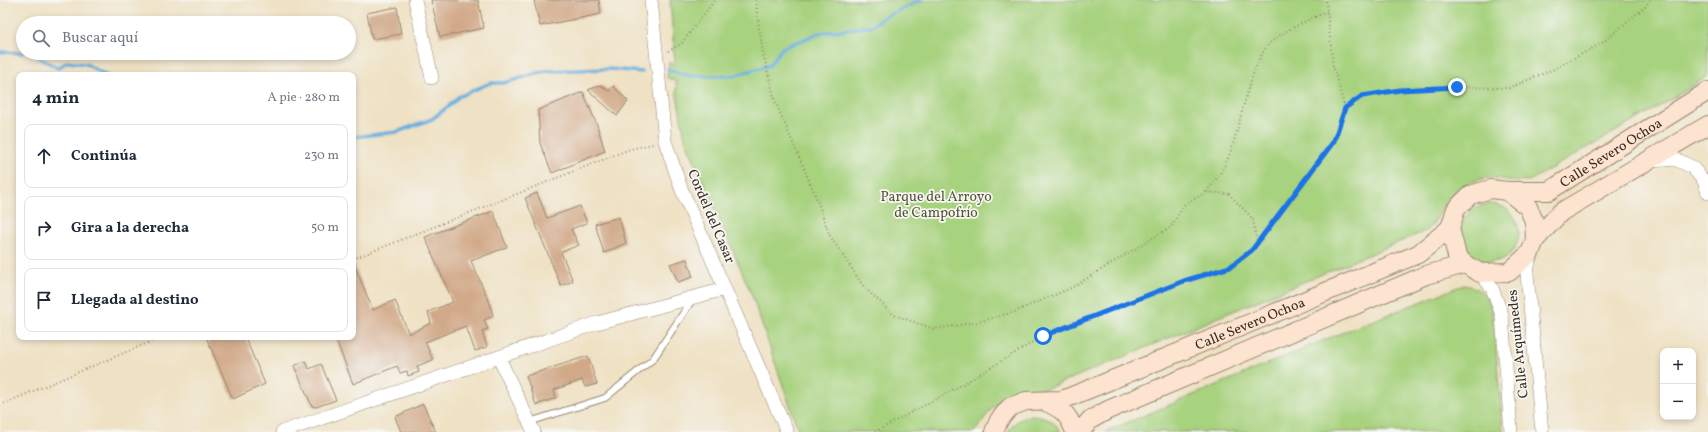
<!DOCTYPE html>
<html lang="es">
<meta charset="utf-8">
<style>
body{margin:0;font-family:Vollkorn,serif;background:#f6f6f7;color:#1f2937}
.controls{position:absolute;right:12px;bottom:12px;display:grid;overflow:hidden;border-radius:8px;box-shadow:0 2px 6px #0003}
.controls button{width:36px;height:36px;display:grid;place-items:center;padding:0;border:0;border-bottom:1px solid #e0e1e3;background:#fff;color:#1f2937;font:20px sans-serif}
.stop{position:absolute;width:12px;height:12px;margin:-9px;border:3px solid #1a73e8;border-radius:50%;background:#fff}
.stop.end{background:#1a73e8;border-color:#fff;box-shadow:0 1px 4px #0008}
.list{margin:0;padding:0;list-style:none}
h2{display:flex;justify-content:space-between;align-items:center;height:52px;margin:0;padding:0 16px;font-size:17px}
h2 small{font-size:13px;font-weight:400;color:#747a83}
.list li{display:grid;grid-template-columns:26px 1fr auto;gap:12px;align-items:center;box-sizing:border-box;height:64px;margin:0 8px 8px;padding:0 8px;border:1px solid #e0e1e3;border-radius:8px}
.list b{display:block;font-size:15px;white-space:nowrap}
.list em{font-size:13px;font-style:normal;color:#747a83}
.icon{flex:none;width:22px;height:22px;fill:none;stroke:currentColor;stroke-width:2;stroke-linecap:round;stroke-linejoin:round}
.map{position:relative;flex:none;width:1708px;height:432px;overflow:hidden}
.search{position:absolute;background:#fff;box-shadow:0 2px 6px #0003;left:16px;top:16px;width:340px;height:44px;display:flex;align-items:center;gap:10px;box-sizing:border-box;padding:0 14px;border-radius:22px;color:#747a83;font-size:15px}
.panel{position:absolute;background:#fff;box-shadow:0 2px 6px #0003;left:16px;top:72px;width:340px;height:268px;border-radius:8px}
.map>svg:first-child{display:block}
.green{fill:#a7d27e;stroke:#717e4e}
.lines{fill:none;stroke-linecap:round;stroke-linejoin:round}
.stream{stroke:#65aedd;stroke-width:3.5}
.building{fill:#d1a988}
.service-casing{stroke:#958670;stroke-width:8}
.minor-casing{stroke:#958670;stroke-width:14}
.secondary-casing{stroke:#958670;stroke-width:20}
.path{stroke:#958670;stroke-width:2;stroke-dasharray:1 3;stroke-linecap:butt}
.service{stroke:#fff;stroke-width:6}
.minor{stroke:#fff;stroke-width:13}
.secondary{stroke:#fde4d0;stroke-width:18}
.route{stroke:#1a73e8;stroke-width:5}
.labels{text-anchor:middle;stroke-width:3.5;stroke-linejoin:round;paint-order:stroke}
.street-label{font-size:14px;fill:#3b2a1e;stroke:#f6f6f2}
.park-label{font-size:14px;fill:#565436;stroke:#f6f6f2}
</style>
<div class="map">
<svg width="1708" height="432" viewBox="0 0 1708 432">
<rect width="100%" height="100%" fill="#f6f6f2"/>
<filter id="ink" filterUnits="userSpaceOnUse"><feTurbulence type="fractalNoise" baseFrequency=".025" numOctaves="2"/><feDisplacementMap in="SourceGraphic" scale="8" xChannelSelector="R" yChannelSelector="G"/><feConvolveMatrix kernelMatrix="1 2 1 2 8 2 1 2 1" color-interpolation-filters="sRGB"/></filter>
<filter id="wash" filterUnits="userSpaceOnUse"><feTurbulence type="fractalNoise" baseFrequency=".012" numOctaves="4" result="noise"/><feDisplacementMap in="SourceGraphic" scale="16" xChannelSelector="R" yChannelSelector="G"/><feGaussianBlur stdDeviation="0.9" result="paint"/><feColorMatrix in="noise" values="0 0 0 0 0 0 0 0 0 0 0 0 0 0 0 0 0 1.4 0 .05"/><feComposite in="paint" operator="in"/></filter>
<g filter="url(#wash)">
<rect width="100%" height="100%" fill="#efe1c3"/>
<path class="green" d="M670,0H1708V76L1667,102L1531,180C1512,185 1511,179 1495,178C1479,177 1458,186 1448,199C1440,209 1437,221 1428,230L1046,389C1024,390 1003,394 989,412C984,419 981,426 974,432H799L751,293L685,139L677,95L676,81L667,78L669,62L675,65Z
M1461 233a29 29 0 1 1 58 0a29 29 0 1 1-58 0Z
M1463,285C1482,287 1490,298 1493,316L1503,432H1105L1341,333Z
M1032,415C1045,416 1054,420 1061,432H1008C1013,422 1022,418 1032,415Z"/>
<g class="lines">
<path class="stream" d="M0,52L23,53
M30,53L58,68L67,62L86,64L106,75
M668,69L689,76H733L770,65L782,48L820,33L871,26L884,17L922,0
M353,137L397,132L432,119L450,105L458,97L490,83H504L545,71L610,69L642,72"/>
</g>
<g id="blocks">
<path class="building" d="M431,0H478L484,28L440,37Z
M540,0H599L601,14L540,26L534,1Z
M397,7L401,34L372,39L367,13Z
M601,85L609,91L613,86L628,101L617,116L588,90Z
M583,92L597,125L605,151L552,173L540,143L538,110Z
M537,193L547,218L580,206L587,223L571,229L579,245L561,252L573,281L561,286L525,198Z
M493,211L507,247L471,261L489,301L493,316L484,320L488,329L482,331L487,347L475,351L466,326L425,342L433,360L417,366L419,372L408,376L407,371L400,373L397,366L353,384L335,337H353V262L373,310L395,300L409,334L431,323L428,312L453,302L425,237Z
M619,217L626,243L604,253L595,224Z
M687,259L693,277L678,282L670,264Z
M206,337H245L265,384L233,399Z
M588,356L597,384L585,387L582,380L554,390L556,398L536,405L526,376Z
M306,361L309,369L321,364L336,400L316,407L312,406L294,366Z
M423,404L436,432H401L395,417Z"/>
</g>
</g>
<g filter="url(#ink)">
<use href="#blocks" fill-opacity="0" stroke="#958670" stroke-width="1"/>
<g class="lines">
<defs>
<path id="service" d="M529,422L605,398L653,359L692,300"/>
<path id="minor" d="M415,0L432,78
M651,0L665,141L681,188L787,432
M1651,161L1675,159L1692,167L1704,181L1708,193
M1530,253L1527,274L1542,432
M1480,273L1492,288L1502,315L1511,432
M499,358L534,432
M282,432L597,323L725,289"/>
<g id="secondary">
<path id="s1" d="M1507,191L1528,207L1534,221L1535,240L1530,253L1509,272L1480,273L1465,264L1457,256L1450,228L1456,209L1470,195L1491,189L1507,191H1549L1708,91"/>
<path d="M1535,240L1561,212L1708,125"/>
<path d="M1043,401C1061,408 1068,413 1075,432"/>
<path id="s2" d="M994,432L999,420L1010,407L1026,401L1062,400L1097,386L1418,254L1450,228"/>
<path d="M1080,432L1090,420L1108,410L1426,275L1465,264"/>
</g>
</defs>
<use href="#service" class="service-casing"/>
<use href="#minor" class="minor-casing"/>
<use href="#secondary" class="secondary-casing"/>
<path class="path" d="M756,0L757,15L763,53L775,101L814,192L830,236L864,287L894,315L934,329L978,322L1014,312L1071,288L1171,227L1184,205L1206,192L1229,194L1253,219L1257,243
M668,51L681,44L715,0
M1345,108L1361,96L1400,90L1457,87L1509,88L1554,69L1602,43L1645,7L1650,0
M1206,192C1217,179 1226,166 1231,150C1241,123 1251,60 1271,42C1284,30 1311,19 1328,11
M353,259L630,149L653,144
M0,405L162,337
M875,432L960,386L1043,336L1184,281L1230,267L1252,250L1334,141L1345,108L1333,66L1326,0"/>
<use href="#service" class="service"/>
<use href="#minor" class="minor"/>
<use href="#secondary" class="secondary"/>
</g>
</g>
<g class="lines" filter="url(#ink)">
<path class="route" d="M1043,336L1184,281L1230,267L1252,250L1334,141L1345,108L1362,96L1400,90L1457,87"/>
</g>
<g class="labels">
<g class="street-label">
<text dy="5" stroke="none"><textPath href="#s1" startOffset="382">Calle Severo Ochoa</textPath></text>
<text transform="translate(712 216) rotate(67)" y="5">Cordel del Casar</text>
<text dy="5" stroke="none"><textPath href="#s2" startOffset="286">Calle Severo Ochoa</textPath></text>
<text transform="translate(1517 344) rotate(-96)" y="5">Calle Arquímedes</text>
</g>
<g class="park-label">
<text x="936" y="201">Parque del Arroyo<tspan x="936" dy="16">de Campofrío</tspan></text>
</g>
</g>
</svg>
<div class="controls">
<button>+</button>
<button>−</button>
</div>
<div class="stop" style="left:1043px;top:336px"></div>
<div class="stop end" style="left:1457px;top:87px"></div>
<div class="search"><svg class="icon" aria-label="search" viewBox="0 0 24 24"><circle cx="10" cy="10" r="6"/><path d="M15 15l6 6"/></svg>Buscar aquí</div>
<section class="panel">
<h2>4 min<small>A pie · 280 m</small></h2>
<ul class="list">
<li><svg class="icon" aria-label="ahead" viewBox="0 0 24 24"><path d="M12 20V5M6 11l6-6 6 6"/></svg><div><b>Continúa</b></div><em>230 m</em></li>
<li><svg class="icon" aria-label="right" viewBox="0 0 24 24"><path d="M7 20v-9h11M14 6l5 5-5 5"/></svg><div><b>Gira a la derecha</b></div><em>50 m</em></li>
<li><svg class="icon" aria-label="arrive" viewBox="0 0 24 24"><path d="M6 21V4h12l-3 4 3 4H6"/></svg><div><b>Llegada al destino</b></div></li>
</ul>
</section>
</div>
